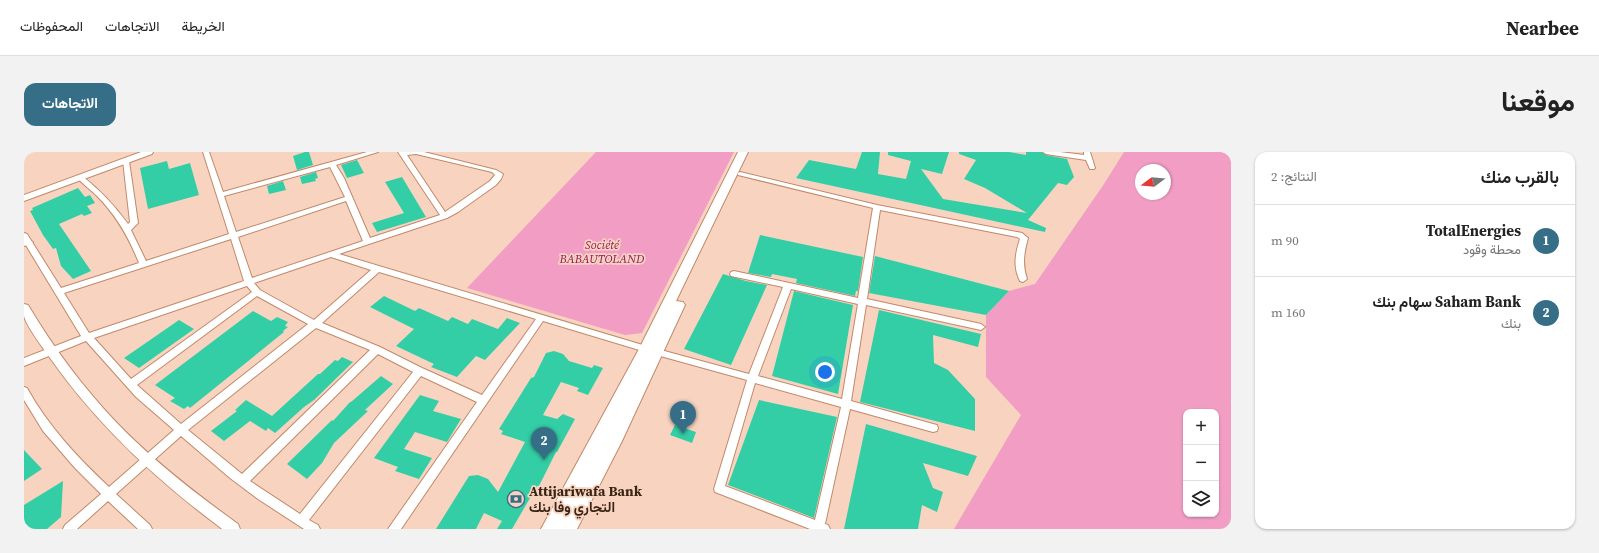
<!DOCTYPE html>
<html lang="ar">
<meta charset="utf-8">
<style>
body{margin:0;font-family:"Source Serif 4",Vazirmatn,serif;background:#f2f2f2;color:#222;direction:rtl}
.controls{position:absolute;right:12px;bottom:12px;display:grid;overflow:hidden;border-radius:8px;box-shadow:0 1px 3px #0004}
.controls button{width:36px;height:36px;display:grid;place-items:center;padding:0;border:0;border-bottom:1px solid #e0e0e0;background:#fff;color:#222;font:20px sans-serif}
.compass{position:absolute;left:1111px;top:12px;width:36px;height:36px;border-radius:50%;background:#fff;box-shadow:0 1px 3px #0004;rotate:254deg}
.you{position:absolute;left:801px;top:220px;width:14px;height:14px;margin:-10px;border:3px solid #fff;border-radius:50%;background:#1a73e8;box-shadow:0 0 0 6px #1a73e833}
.badge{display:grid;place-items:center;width:26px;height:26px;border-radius:50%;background:#366e88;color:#fff;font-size:13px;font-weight:700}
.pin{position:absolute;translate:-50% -33px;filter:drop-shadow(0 1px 2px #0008)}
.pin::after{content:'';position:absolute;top:21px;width:14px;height:12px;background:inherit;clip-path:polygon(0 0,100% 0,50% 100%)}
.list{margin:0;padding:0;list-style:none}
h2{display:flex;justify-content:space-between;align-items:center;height:52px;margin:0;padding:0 16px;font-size:17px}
h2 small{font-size:13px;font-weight:400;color:#767676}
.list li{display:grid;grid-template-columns:26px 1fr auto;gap:12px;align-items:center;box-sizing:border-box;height:72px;padding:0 16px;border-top:1px solid #e0e0e0}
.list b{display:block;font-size:15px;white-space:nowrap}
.list p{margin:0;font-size:13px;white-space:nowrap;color:#767676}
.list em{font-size:13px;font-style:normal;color:#767676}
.icon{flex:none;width:22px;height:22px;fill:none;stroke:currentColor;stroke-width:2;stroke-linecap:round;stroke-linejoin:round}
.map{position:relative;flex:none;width:1207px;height:377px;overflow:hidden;direction:ltr;border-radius:12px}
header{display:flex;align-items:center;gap:24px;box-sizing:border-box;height:56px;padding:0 20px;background:#fff;border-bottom:1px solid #e0e0e0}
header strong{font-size:19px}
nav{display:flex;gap:22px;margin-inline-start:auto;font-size:14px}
.intro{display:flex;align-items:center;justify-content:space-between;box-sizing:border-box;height:96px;padding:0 24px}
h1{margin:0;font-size:28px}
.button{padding:10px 18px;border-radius:12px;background:#366e88;color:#fff;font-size:14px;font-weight:700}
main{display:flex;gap:24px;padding:0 24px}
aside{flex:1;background:#fff;border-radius:12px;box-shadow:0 1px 3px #0004}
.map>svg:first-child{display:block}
.green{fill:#f19dc4;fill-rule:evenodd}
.building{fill:#33cea6}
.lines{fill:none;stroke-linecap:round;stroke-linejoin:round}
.minor-casing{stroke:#c18969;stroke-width:2}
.tertiary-casing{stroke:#c18969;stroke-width:2}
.primary-casing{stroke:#c18969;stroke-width:2}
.minor{fill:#fff;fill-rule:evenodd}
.tertiary{fill:#fff;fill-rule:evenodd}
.primary{fill:#fff;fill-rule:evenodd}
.labels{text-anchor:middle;stroke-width:3.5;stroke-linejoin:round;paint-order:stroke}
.park-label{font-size:12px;font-style:italic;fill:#931960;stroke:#f8d4c0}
.near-poi-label{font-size:14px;font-weight:bold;fill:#3a2416;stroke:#f8d4c0;text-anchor:start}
</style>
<header>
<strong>Nearbee</strong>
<nav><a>الخريطة</a><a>الاتجاهات</a><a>المحفوظات</a></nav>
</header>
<div class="intro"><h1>موقعنا</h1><a class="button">الاتجاهات</a></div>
<main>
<aside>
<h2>بالقرب منك<small>النتائج: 2</small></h2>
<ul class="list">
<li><span class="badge">1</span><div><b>TotalEnergies</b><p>محطة وقود</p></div><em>90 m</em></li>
<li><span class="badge">2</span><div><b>Saham Bank سهام بنك</b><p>بنك</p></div><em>160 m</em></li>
</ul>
</aside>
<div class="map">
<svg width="1207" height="377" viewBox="0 0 1207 377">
<rect width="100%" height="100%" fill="#f8d4c0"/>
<path class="green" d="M572,0H710L618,181L601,183L443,136Z
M1100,0H1207V377H930L997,263L962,225V163L985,139L1011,132L1080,32ZM1117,18H1141V42H1117ZM1162,260H1192V362H1162Z"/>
<path class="building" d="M281,0H285L289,13L273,18L269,4Z
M838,0H856L854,22L882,27L887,9L864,3V0H925L918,22L897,17L919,47L1003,61L961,36L940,27L952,8L935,2V0H985L1002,3V0H1018L1022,3L1043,7L1050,25L1043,33L1034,31L1004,68L1022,76L1021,80L772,26L785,8L832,17Z
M333,8L340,21L323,26L317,13Z
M143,9L145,17L166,11L175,43L124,57L116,16Z
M292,20L294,26L291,27L292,29L278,32L276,25Z
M378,25L402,65L353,80L348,71L380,61L361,30Z
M259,29L262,38L245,42L243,34Z
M54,36L61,45L66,43L71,51L63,54L68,61L60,64L58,62L35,72L67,119L49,127L37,114L32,96L29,97L19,83L6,59L9,58L8,56Z
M736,83L839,105L834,139H832L831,144L772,131L773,127L748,122L747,125L724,121Z
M851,104L985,139L962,163L845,141Z
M699,122L722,129L743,133L707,213L660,197Z
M770,139L829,153L814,242L748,224Z
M360,144L391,159L395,156L424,169L428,165L444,172L448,167L474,177L483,166L496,171L461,208L452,204L433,225L407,215L410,212L372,194L390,177L346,155Z
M855,158L957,182L954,195L909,183L910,211L924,218L951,247V279L836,250Z
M229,159L247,169L253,165L264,170L261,174L264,175L259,179L260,180L166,256L164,254L160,257L146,249L151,246L131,233Z
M155,168L170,177L115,216L100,206Z
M530,199L539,202L545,209L568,216L570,213L579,216L564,243L553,239L555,236L537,230L519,263L533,267L539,262L551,267L533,300H532L515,334H513L488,377H473L478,369L460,361L452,377H412L445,324L454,323L464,327L474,340L501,290L477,282L479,279L475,277L507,226L510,225L522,201Z
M318,205L329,210L290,248L280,255L251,281L244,276L242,279L226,269L200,289L187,279L213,259L211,258L222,248L248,264L294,222H296L311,208L314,209Z
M357,224L369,232L341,258L344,259L310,291L298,311L283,327L263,312L308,268L309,269L326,250H327Z
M396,243L415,249L409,259L437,267L423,290L391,280L380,297L408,306L395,327L371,319L374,315L350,306Z
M735,248L813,265L790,366L704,333Z
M842,272L953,304L944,324L899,311L909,336L919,340L913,360L898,353L894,377H820Z
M651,273L672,280L668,291L646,283Z
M0,298L18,317L0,329Z
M39,329L37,365L23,377H0V353Z"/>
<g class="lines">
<defs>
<path id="minor" d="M179,0H185L199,40L343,0H354L312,13L320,26L346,86L416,63L374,0H400L472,18L479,22L477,27L472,33L434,60L423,66L315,102L622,194L725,222L759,135L707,124L706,122L707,120L710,119L834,146L849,56L714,23V21L716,20L853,53L998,81L1004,86C1000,101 998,112 1003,127L999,130L996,129C989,115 991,102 996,87L993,85L856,58L843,147L957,172L961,175L957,178L842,153L827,249L909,272L913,273L914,276L913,279L909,280L826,257L801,372L804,373L806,377H786L691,340L690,337L723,228L622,200L519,169L377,377H364L453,250L397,224L285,368L294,373L296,377H280L234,347L206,326L157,284L92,342L126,373L128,377H114L84,349L53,377H39L41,373L77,342L51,316L19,279L0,248V235L3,236C24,274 53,305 85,335L150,278L112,245L62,189L0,214V206L57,184L0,90V81L3,82L37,136L115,111C105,86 93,64 73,44C67,38 59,32 52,25L54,24H58C76,38 91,54 104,72L106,70L99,9L102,7L105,9L114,71L107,78L122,109L205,82ZM392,2L468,20L471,23L466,29L421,60L383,3ZM306,15L321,45L212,80L200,44ZM322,49L339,89L228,126L214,85ZM207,87L220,129L65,181L40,141ZM307,105L347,118L290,168L236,138L230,131ZM355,120L512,167L458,243L398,216L356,195L298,171ZM223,134L228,140L107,227L70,186ZM767,137L834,152L818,247L734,224ZM233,144L284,172L157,272L113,233ZM292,176L346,198L218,322L164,278ZM354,202L389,220L276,362L226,329ZM731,231L817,255L791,368L701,334Z
M1019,0H1036L1060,3V0H1066L1071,16L1070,17H1066L1062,8L1022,2Z"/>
<path id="tertiary" d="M117,0H129L128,2L0,49V43Z
M4,87L9,90L7,92L0,94V88Z
M0,152L4,153C29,195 58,234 91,269C128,308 171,341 214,372L216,377H198L193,373C129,325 72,271 26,206C20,197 2,174 0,164C0,161 0,156 0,152Z"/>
<path id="primary" d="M714,0H724L652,149L659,150L661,153L598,289L553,377H517L615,197Z"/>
</defs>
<use href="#minor" class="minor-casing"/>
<use href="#tertiary" class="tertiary-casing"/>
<use href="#primary" class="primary-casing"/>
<use href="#minor" class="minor"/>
<use href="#tertiary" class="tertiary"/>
<use href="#primary" class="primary"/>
</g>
<defs>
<symbol id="bank-ring" viewBox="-11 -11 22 22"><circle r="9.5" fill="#f8d4c0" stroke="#366e88" stroke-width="1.5"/><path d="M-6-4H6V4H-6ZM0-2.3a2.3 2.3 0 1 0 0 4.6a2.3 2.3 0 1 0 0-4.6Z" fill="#366e88"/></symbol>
</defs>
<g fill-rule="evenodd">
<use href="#bank-ring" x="482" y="337" width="20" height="20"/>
</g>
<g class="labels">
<g class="park-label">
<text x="578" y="97">Société<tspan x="578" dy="14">BABAUTOLAND</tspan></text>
</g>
<g class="near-poi-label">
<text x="505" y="344">Attijariwafa Bank<tspan x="505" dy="16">التجاري وفا بنك</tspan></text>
</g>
</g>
</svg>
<div class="controls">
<button>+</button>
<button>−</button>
<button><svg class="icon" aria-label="layers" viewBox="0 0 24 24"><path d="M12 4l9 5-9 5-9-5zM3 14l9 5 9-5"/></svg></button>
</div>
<svg class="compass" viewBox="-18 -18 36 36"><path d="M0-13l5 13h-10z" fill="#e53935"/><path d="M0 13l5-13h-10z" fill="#767676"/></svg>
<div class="you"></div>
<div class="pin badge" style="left:659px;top:282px">1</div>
<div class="pin badge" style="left:520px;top:308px">2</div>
</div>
</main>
